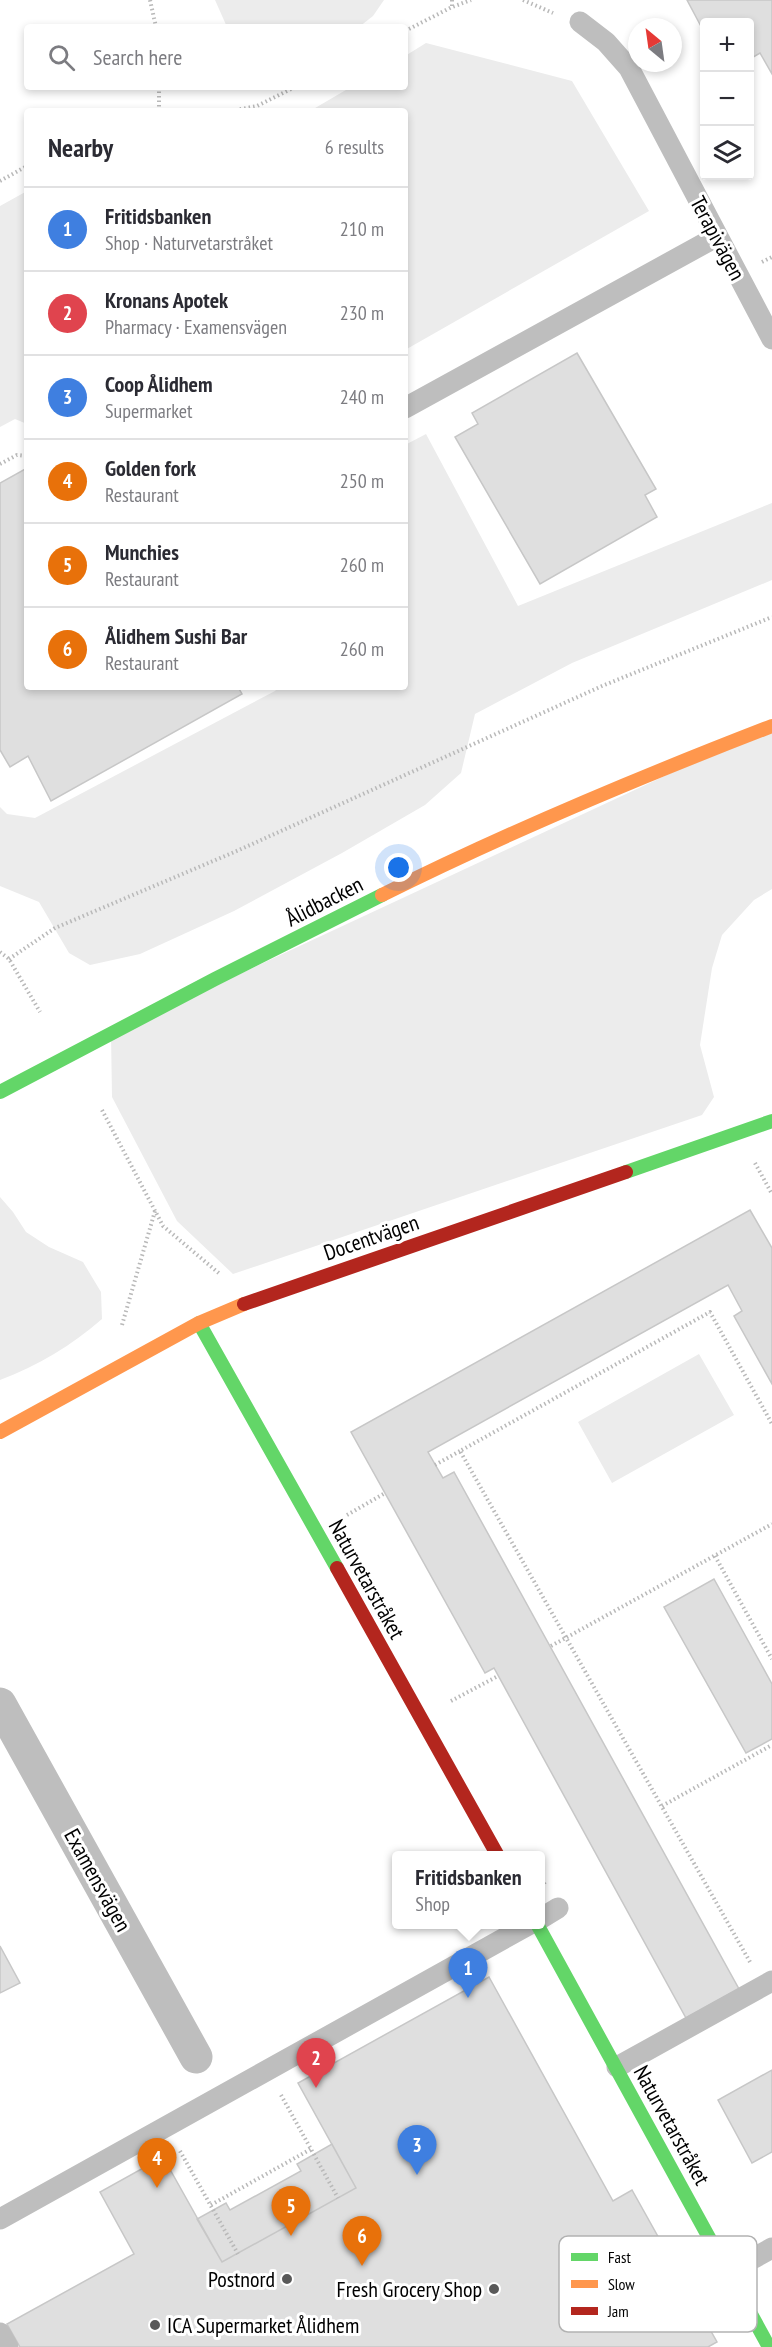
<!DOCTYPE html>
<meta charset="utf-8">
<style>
body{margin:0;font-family:"PT Sans Narrow",sans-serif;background:#f2f2f3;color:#2b2b33}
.controls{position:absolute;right:18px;top:18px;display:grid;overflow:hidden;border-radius:6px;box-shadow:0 3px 9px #0003}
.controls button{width:54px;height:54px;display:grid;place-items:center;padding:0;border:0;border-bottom:2px solid #e1e1e2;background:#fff;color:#2b2b33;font:30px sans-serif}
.compass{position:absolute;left:628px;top:18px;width:54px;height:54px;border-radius:50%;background:#fff;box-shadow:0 3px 9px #0003;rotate:331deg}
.you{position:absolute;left:399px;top:868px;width:21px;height:21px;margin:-15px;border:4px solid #fff;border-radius:50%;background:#1a73e8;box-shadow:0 0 0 9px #1a73e833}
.badge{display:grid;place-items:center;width:39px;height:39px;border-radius:50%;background:#2563eb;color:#fff;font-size:20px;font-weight:700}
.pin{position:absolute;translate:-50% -50px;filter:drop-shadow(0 2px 3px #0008)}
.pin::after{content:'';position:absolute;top:32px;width:21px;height:18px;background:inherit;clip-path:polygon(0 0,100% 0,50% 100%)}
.popup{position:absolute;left:392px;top:1851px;width:153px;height:78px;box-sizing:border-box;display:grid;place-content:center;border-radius:6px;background:#fff;filter:drop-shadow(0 2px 4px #0005);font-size:20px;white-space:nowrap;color:#7c7c81}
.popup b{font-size:22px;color:#2b2b33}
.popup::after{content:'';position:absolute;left:50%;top:100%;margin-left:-12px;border:12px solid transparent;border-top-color:#fff}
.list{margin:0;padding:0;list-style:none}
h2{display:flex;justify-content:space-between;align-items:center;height:78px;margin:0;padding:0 24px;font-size:26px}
h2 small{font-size:20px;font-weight:400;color:#7c7c81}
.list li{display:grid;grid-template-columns:39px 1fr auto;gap:18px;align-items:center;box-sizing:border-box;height:84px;padding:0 24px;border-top:2px solid #e1e1e2}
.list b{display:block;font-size:22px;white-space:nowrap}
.list p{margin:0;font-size:20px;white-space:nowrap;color:#7c7c81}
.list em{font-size:20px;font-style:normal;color:#7c7c81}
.icon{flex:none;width:33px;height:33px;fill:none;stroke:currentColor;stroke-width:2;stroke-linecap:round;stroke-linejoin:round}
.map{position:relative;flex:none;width:772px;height:2347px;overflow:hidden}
.search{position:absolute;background:#fff;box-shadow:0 3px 9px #0003;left:24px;top:24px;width:384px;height:66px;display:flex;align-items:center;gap:15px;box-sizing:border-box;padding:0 21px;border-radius:6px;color:#7c7c81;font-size:22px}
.panel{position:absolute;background:#fff;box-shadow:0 3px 9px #0003;left:24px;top:108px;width:384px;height:582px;border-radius:6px}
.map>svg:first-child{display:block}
.green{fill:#ececec}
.building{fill:#dfdfdf;stroke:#c7c7c7;stroke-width:1.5}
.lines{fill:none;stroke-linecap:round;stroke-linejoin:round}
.path{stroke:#b9b9b9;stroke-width:4;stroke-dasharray:1.5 3;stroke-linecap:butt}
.lane{stroke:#bebebe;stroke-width:21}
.street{stroke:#bebebe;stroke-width:33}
.fast{stroke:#63d668;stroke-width:14}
.slow{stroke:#ff974d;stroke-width:14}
.jam{stroke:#b3261e;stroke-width:14}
.poi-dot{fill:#595959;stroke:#fff;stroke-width:2}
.labels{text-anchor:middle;stroke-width:6;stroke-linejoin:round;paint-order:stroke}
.street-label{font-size:22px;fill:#000;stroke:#fff}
.poi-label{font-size:22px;fill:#000;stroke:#fff;text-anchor:end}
.key{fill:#fff;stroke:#b2b2b2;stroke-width:1.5}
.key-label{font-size:16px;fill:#000}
</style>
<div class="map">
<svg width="772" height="2347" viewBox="0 0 772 2347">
<rect width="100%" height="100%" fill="#fff"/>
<path class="green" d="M215,0H384L373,16L359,27H227Z
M426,43L572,81L649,211L405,350V111H310L351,87H405V56Z
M27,191V424L15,419L0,427V206Z
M426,434L518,606L772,503V580L572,663L475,714L461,773L425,805L342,853L234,911L140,954L90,965L69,953L39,902L0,886V807L7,814L35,818L275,691L279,687H405V445Z
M772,726V889L754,900L722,935L712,968L700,1045L714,1097L702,1115L233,1274L177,1221L112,1097L111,1034Z
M0,1197L13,1212L26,1232L49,1247L83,1262L101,1292L102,1319C71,1346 39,1365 0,1380Z
M699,1354L734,1415L612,1483L578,1422Z"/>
<path class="building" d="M687,0H772V74L760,53L750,59V22H704V32Z
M577,353L656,489L645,495L657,517L540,584L455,437L478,424L472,413Z
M27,468V687H238L242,694L51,801L28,756L10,767L0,750V483Z
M750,1210L772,1248V1384L734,1316L742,1311L728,1285L428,1452L443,1478L454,1472L739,1989L686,2018L494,1668L485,1673L351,1432Z
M714,1579L772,1684V1739L746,1753L664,1607Z
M0,1946L20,1983L0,1993Z
M489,1977L613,2201L632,2190L717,2342L708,2347H20L7,2324L134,2254L100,2192L163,2157L222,2262L356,2188L298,2083Z
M772,2070V2152L752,2163L718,2100Z
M332,2144L356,2188L222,2262L197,2219L226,2203L230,2210L301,2171L297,2164Z"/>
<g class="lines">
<path class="path" d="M150,0L156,27
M452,0V7
M523,0L553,13
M405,31L452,7L471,0
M159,87V111
M231,111L257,106L295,87
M0,181L27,166
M762,262L772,257
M0,464L17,455L27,456
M0,952L9,959L40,1012
M9,959L55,928L239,850L602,686L772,617
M102,1110L163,1226L221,1275
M755,1163L772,1194
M122,1325L155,1211
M435,1465L460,1451
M347,1515L385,1493
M715,1556L772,1659
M551,1646L772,1524
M451,1701L498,1676
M662,1806L772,1745
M540,1875L545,1885
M750,1962L460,1451L710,1312L772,1424
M281,2095L338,2198
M180,2151L238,2254
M211,2205L311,2149"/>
<path class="lane" d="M580,22L606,42L629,68L772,339
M405,408L716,237
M540,1919L558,1908
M617,2067L772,1981
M0,2219L530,1924
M754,2258L772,2248
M0,2333L8,2347"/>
<path class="street" d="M0,1704L196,2057"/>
<path class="fast" d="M0,1092L215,979L382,895
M626,1172L772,1121
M199,1323L337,1568
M537,1924L769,2347"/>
<path class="slow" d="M382,895C508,832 640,777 772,726
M0,1432L199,1323L244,1304"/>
<path class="jam" d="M244,1304L626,1172
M337,1568L498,1856"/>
</g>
<g class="poi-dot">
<circle cx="287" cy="2279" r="6"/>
<circle cx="494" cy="2289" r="6"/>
<circle cx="155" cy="2325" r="6"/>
</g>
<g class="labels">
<g class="street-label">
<text transform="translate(718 238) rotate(62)" y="8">Terapivägen</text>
<text transform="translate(324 901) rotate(-27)" y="8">Ålidbacken</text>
<text transform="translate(371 1237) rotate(-19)" y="8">Docentvägen</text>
<text transform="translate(367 1579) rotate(61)" y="8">Naturvetarstråket</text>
<text transform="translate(98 1880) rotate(61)" y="8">Examensvägen</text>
<text transform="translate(672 2125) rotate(61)" y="8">Naturvetarstråket</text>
</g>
<g class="poi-label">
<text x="275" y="2287">Postnord</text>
<text x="482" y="2297">Fresh Grocery Shop</text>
<text x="167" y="2333" text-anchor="start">ICA Supermarket Ålidhem</text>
</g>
</g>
<rect x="559" y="2236" width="198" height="96" rx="9" class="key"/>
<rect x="571" y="2253" width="27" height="8" fill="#63d668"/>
<rect x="571" y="2280" width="27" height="8" fill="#ff974d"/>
<rect x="571" y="2307" width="27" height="8" fill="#b3261e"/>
<g class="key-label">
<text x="608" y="2263">Fast</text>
<text x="608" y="2290">Slow</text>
<text x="608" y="2317">Jam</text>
</g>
</svg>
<div class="controls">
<button>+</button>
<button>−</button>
<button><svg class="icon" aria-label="layers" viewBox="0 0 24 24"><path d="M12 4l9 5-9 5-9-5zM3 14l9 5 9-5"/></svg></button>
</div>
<svg class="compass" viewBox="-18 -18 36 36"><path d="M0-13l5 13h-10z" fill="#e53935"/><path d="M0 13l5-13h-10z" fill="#7c7c81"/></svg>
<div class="you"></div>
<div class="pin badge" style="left:468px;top:1998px;background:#3f7fe0">1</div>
<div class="popup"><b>Fritidsbanken</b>Shop</div>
<div class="pin badge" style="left:316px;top:2088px;background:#e0444e">2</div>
<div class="pin badge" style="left:417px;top:2175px;background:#3f7fe0">3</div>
<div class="pin badge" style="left:157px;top:2188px;background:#e8710a">4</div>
<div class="pin badge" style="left:291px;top:2236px;background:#e8710a">5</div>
<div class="pin badge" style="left:362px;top:2266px;background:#e8710a">6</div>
<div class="search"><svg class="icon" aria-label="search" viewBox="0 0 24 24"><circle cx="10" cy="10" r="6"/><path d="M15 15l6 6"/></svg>Search here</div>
<section class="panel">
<h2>Nearby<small>6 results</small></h2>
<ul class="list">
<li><span class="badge" style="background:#3f7fe0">1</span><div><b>Fritidsbanken</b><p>Shop · Naturvetarstråket</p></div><em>210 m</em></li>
<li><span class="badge" style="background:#e0444e">2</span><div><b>Kronans Apotek</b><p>Pharmacy · Examensvägen</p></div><em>230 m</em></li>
<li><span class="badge" style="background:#3f7fe0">3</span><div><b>Coop Ålidhem</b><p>Supermarket</p></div><em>240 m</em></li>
<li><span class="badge" style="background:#e8710a">4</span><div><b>Golden fork</b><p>Restaurant</p></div><em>250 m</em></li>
<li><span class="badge" style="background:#e8710a">5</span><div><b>Munchies</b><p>Restaurant</p></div><em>260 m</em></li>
<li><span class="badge" style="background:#e8710a">6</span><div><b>Ålidhem Sushi Bar</b><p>Restaurant</p></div><em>260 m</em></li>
</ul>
</section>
</div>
